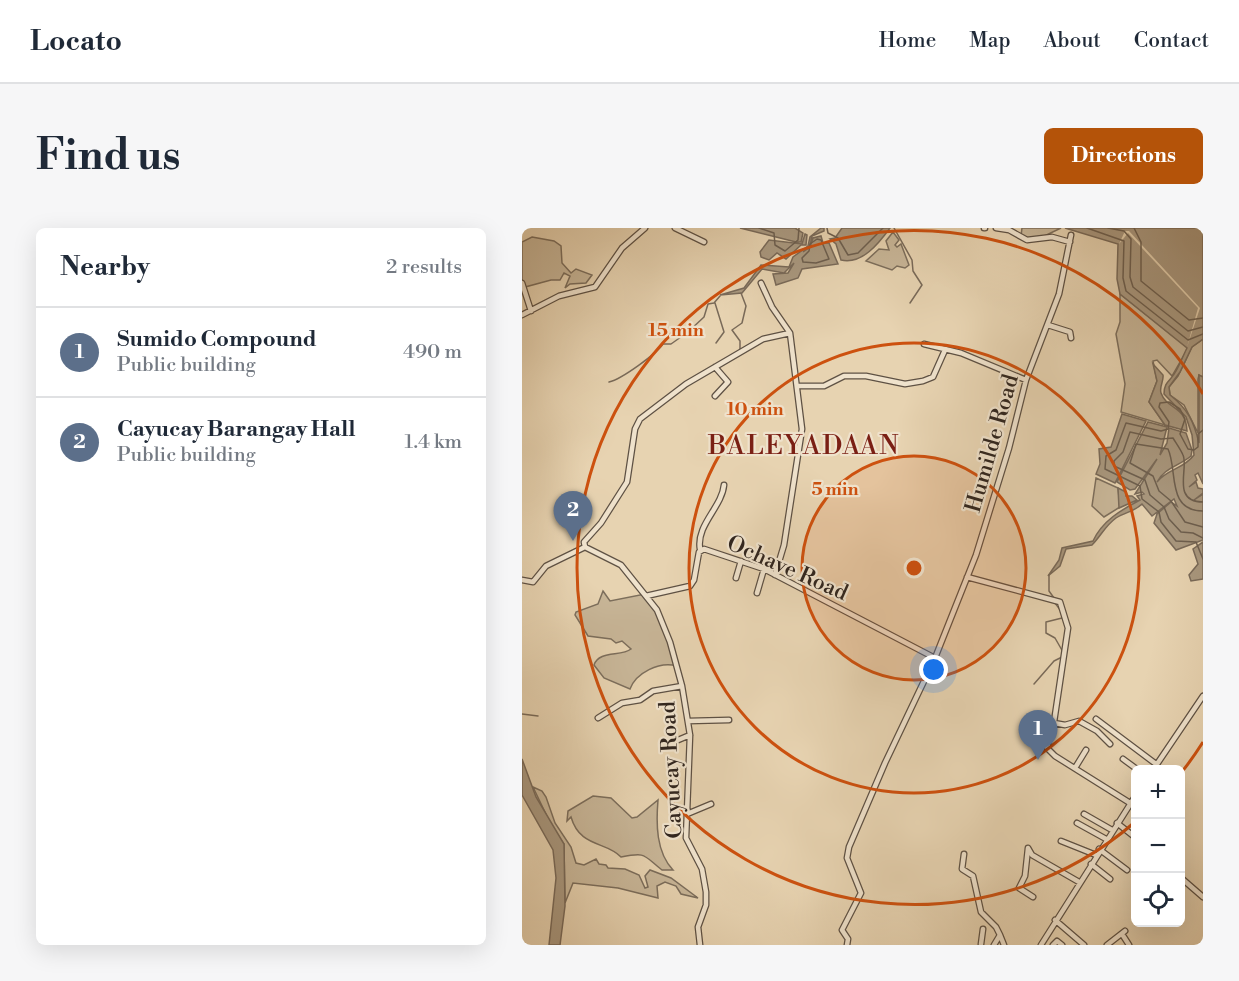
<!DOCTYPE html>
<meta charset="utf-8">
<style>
body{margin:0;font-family:"Libre Bodoni",serif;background:#f6f6f7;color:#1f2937}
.controls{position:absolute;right:18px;bottom:18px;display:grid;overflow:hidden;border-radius:9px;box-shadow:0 6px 24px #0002}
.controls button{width:54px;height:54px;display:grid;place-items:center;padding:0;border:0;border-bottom:2px solid #e0e1e3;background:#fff;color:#1f2937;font:30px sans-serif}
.you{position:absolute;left:412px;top:442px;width:21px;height:21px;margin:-15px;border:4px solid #fff;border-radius:50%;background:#1a73e8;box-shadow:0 0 0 9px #1a73e833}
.badge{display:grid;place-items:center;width:39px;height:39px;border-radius:50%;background:#b45309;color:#fff;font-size:20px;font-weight:700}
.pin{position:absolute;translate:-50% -50px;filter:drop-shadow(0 2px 3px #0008)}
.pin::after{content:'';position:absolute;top:32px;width:21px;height:18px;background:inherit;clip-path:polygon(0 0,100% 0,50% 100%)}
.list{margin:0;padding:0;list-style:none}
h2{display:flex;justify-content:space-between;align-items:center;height:78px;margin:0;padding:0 24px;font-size:26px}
h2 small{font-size:20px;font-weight:400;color:#747a83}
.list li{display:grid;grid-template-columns:39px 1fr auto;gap:18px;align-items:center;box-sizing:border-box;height:90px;padding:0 24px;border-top:2px solid #e0e1e3}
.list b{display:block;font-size:22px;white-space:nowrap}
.list p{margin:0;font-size:20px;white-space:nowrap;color:#747a83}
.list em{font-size:20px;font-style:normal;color:#747a83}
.icon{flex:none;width:33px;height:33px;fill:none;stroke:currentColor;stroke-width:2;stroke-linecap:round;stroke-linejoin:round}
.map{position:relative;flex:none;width:681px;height:717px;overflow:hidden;border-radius:9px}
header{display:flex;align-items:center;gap:36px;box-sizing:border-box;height:84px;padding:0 30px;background:#fff;border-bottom:2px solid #e0e1e3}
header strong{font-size:28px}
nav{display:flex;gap:33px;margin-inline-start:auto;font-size:21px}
.intro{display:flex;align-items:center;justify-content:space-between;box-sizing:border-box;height:144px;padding:0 36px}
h1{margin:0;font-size:42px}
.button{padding:15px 27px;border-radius:9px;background:#b45309;color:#fff;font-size:21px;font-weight:700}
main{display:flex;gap:36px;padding:0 36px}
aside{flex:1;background:#fff;border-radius:9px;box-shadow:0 6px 24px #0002}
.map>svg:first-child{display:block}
.green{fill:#c8b698;stroke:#7c6e5c;stroke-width:1.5}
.water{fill:#a9987f;stroke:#796a59;stroke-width:1.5}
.pier{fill:#e7d3b1}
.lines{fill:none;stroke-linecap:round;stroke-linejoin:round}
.shore{stroke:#6d5f4f;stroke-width:1.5}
.stream{stroke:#796a59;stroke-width:1.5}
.minor-casing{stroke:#5e5144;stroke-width:7}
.minor{stroke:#efe2cc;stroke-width:4.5}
.ring{fill:none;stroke:#cd510f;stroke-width:3}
.labels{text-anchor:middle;stroke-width:4.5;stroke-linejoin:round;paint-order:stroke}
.street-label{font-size:22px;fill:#31261f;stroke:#efe2cc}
.quarter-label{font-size:26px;letter-spacing:1.5px;fill:#7a1f14;stroke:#efe2cc}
.centre{fill:#cd510f;stroke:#efe2cc;stroke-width:3}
.ring-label{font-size:18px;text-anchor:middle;font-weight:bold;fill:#cd510f;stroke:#efe2cc;stroke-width:4.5;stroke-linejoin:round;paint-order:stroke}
</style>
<header>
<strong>Locato</strong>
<nav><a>Home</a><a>Map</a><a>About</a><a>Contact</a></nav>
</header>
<div class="intro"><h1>Find us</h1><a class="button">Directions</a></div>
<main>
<aside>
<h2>Nearby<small>2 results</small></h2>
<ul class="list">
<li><span class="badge" style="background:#5c6f8a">1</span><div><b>Sumido Compound</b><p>Public building</p></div><em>490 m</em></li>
<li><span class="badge" style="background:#5c6f8a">2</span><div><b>Cayucay Barangay Hall</b><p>Public building</p></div><em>1.4 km</em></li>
</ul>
</aside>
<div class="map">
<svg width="681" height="717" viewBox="0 0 681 717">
<rect width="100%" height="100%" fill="#e7d3b1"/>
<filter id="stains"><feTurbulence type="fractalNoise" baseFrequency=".00333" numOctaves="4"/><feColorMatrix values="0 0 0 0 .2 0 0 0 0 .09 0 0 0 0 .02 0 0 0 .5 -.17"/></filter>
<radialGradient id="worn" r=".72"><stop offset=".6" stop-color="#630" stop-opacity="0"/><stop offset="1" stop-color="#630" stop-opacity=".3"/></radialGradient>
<path class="green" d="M500,0H539L514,12L499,8Z
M371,4L377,12L373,17L375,19L379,16L387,37L383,40L375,38L370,42L344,33L357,21L367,22L364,13Z
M10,9L32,13L39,18L40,35L49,45L54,41L70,47L64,55L48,56L43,60L48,48L42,45L38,52H29L3,59L0,51V14Z
M598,66L666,120L650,148L635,132L631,133L635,153L627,174L643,197L599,184L603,156L594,106L598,94Z
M681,111V149L677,147L676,151V205L662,177L648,167L647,159L656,148L670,119Z
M574,250L596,260L598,279L582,289L570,278Z
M81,363L88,373L123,366L132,376L155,438C137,433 114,445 108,461L82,450L72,437C77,422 99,429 109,421L100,413L94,415L89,411L66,408L53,387L54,384L76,376Z
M11,559L20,563L24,569L33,595L49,619L54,635L62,637L74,631L77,636L84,637L86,640L103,641L117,647L123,660L126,659L123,648L128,642L149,650L176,670L159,666L154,658L143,654L135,658L136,670L96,660L51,655L43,675L42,616L32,603Z
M71,568L89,570L110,590L115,589L136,572C134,596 134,624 151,642H140C121,627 125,624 99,629C84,613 58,620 49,589L45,593L46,583Z"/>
<path class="water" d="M218,0H273L281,5L279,14H274Z
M299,0H302V3L290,8L288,18L281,24L288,19L291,10L299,8L301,15H307L316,36L280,41L276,50L254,57L251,46L266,45L272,35L262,45L240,41L220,65L198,67L222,60L239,37L267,39L271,29L286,18L288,9Z
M320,0H368C357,15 340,37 319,32L314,16L308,11L313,10Z
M543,0H681V111L670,119L658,144L647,159L648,167C666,181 672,194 677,215V147L681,149V256L676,245L673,247L675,252L667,259L674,254L676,260L681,261V265L672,272L681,266V312L654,322L632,295L635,286L649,274L655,278L652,271L630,288L620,276C612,284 603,284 594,290C583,298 579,308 570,317L544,321L538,338L526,348L537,332L540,320L571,313C580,293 599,282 618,272L615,268L622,266L620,264L613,266L635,231L613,261L608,262L595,254L626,194L645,199L638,227L645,215L647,200L664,205L670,222L669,228C657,238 642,240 635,254C645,241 662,241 672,227L670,207L664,189L642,166C642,153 649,153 654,143C658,136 661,128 665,120L598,66L595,51L596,16Z
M283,6L285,7L284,17H279L264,31L255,25L247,32L239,29L238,24L247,12L280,16Z
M631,136L641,147C642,153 637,159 639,165C645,182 664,177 665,203L643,197L627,174L635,153Z
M600,186L624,193L593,255L574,246L578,236L577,221L589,219Z
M596,260L604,264V268H610L615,272L597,280Z
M681,314V351L669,353L667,347L676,336L671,321Z
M0,531L14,569L42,616L43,678L38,717H27L34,650L31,622L0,567Z"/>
<path class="pier" d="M603,3H607L678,80L665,119L676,80L606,5L597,16Z"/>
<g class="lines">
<path class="shore" d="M237,0L252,5L253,17L263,23L276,12L277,0
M305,0L306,5L316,10L326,27L336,25L361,0
M565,0L602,13L601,50L604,63L666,112L681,106
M586,0L602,3L609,11L608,49L611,59L666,103L681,99
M612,0L619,14V53L667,92L681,90
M295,11L299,12L307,31L294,35L281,34L280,30L287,23L288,16Z
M681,202L676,206V219L672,222L666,221L658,206L663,191L658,181L647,174L638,175L637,179L647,194L646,201L639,203L604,195L594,222L584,228L583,241L618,258L620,271L637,284L639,294L654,313L674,314L681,331
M681,274C649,274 667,240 661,227C659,222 654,215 651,210L639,211L608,204L601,224L592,233V238L623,252L628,267L642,279L647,291L659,304L671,305L681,310
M681,283C644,283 656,242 646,221L614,216L608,235L631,248L637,263L649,273L663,294L681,299"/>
<path class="stream" d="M372,0L390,32L391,43L400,57L388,75
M193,75L202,104L194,115
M218,124V113L210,102L220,95L224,78L219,65
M87,154C100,151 134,126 141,116H149L166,104L182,89L186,76L192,75L198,68
M527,347V363L532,370
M533,375L539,383
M540,390L524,394V405L533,410L541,424
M512,456L532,433L540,429
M0,486L16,488"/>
<defs>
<path id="minor" d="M153,0L182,14
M462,0H463
M474,0L487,2L505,12L530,9L548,14
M0,55L9,83
M239,55L250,79L268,105L280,201L262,317L253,347
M0,87L37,68L73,59L100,20L123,0
M526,97L548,104L549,110
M402,116L439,125L504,152
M275,158H302L322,148H344L383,156L401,153L411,149L423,122
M193,168L206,154L193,139
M63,319L62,314L79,295L105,254L113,201L118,191L164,156L241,111L268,105
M178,321C174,297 200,279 202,257
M445,349L538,374L546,400L532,494L525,520L533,528L608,575
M214,350L219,333
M0,352L11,354L24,338L63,319L99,337L135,382L148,414L160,458L168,507L164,610L180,641L184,664V677L176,699L178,717
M235,365L242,341
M124,368L168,358L172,352L177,324L182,321L242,341L413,430
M76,490L100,475L118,472L131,463L160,458
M574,491L634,536
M166,493L207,492
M532,495L543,497L557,493L575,503L588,516
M149,515L168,507
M601,531L616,542
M553,540L564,522
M631,542L681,468
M165,586L189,576
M562,586L590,602
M555,595L584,611
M595,595L614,610
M539,613L574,627
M577,621L605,642
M442,626L440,641L451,648L459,684L474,699L478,707
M569,636L588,651
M658,649L681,669
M511,669L497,660L503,648L506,620L510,627L557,654
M533,692L562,717
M600,706L607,717
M459,716L461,701
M325,717L326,711L320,702L339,665L325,630L327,619L363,535L413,430L454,327L487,220L504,152L537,66L549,7
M472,717L478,707L482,717
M519,717L614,567
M531,717L535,713L540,717
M585,717L603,703"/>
</defs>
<use href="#minor" class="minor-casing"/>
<use href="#minor" class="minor"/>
</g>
<circle cx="392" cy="340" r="112" fill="#cd510f" fill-opacity=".12"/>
<g class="ring">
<circle cx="392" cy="340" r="112"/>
<circle cx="392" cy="340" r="225"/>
<path d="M681 514A337 337 0 0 1 659 545M613 594A337 337 0 1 1 681 166"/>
</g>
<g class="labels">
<g class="street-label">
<text transform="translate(469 215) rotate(-74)" y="8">Humilde Road</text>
<text transform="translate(266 339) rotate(24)" y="8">Ochave Road</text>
<text transform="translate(148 542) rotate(-93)" y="8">Cayucay Road</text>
</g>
<g class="quarter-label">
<text x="282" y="226">BALEYADAAN</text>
</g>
</g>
<circle cx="392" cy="340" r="9" class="centre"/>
<g class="ring-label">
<text x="154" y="108">15 min</text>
<text x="233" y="187">10 min</text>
<text x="313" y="267">5 min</text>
</g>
<rect width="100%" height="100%" filter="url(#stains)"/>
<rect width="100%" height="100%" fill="url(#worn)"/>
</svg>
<div class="controls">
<button>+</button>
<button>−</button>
<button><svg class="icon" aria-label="locate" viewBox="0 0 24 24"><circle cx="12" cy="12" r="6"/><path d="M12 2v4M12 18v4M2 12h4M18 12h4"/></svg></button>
</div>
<div class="you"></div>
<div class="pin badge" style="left:516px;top:532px;background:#5c6f8a">1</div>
<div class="pin badge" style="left:51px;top:313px;background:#5c6f8a">2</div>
</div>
</main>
